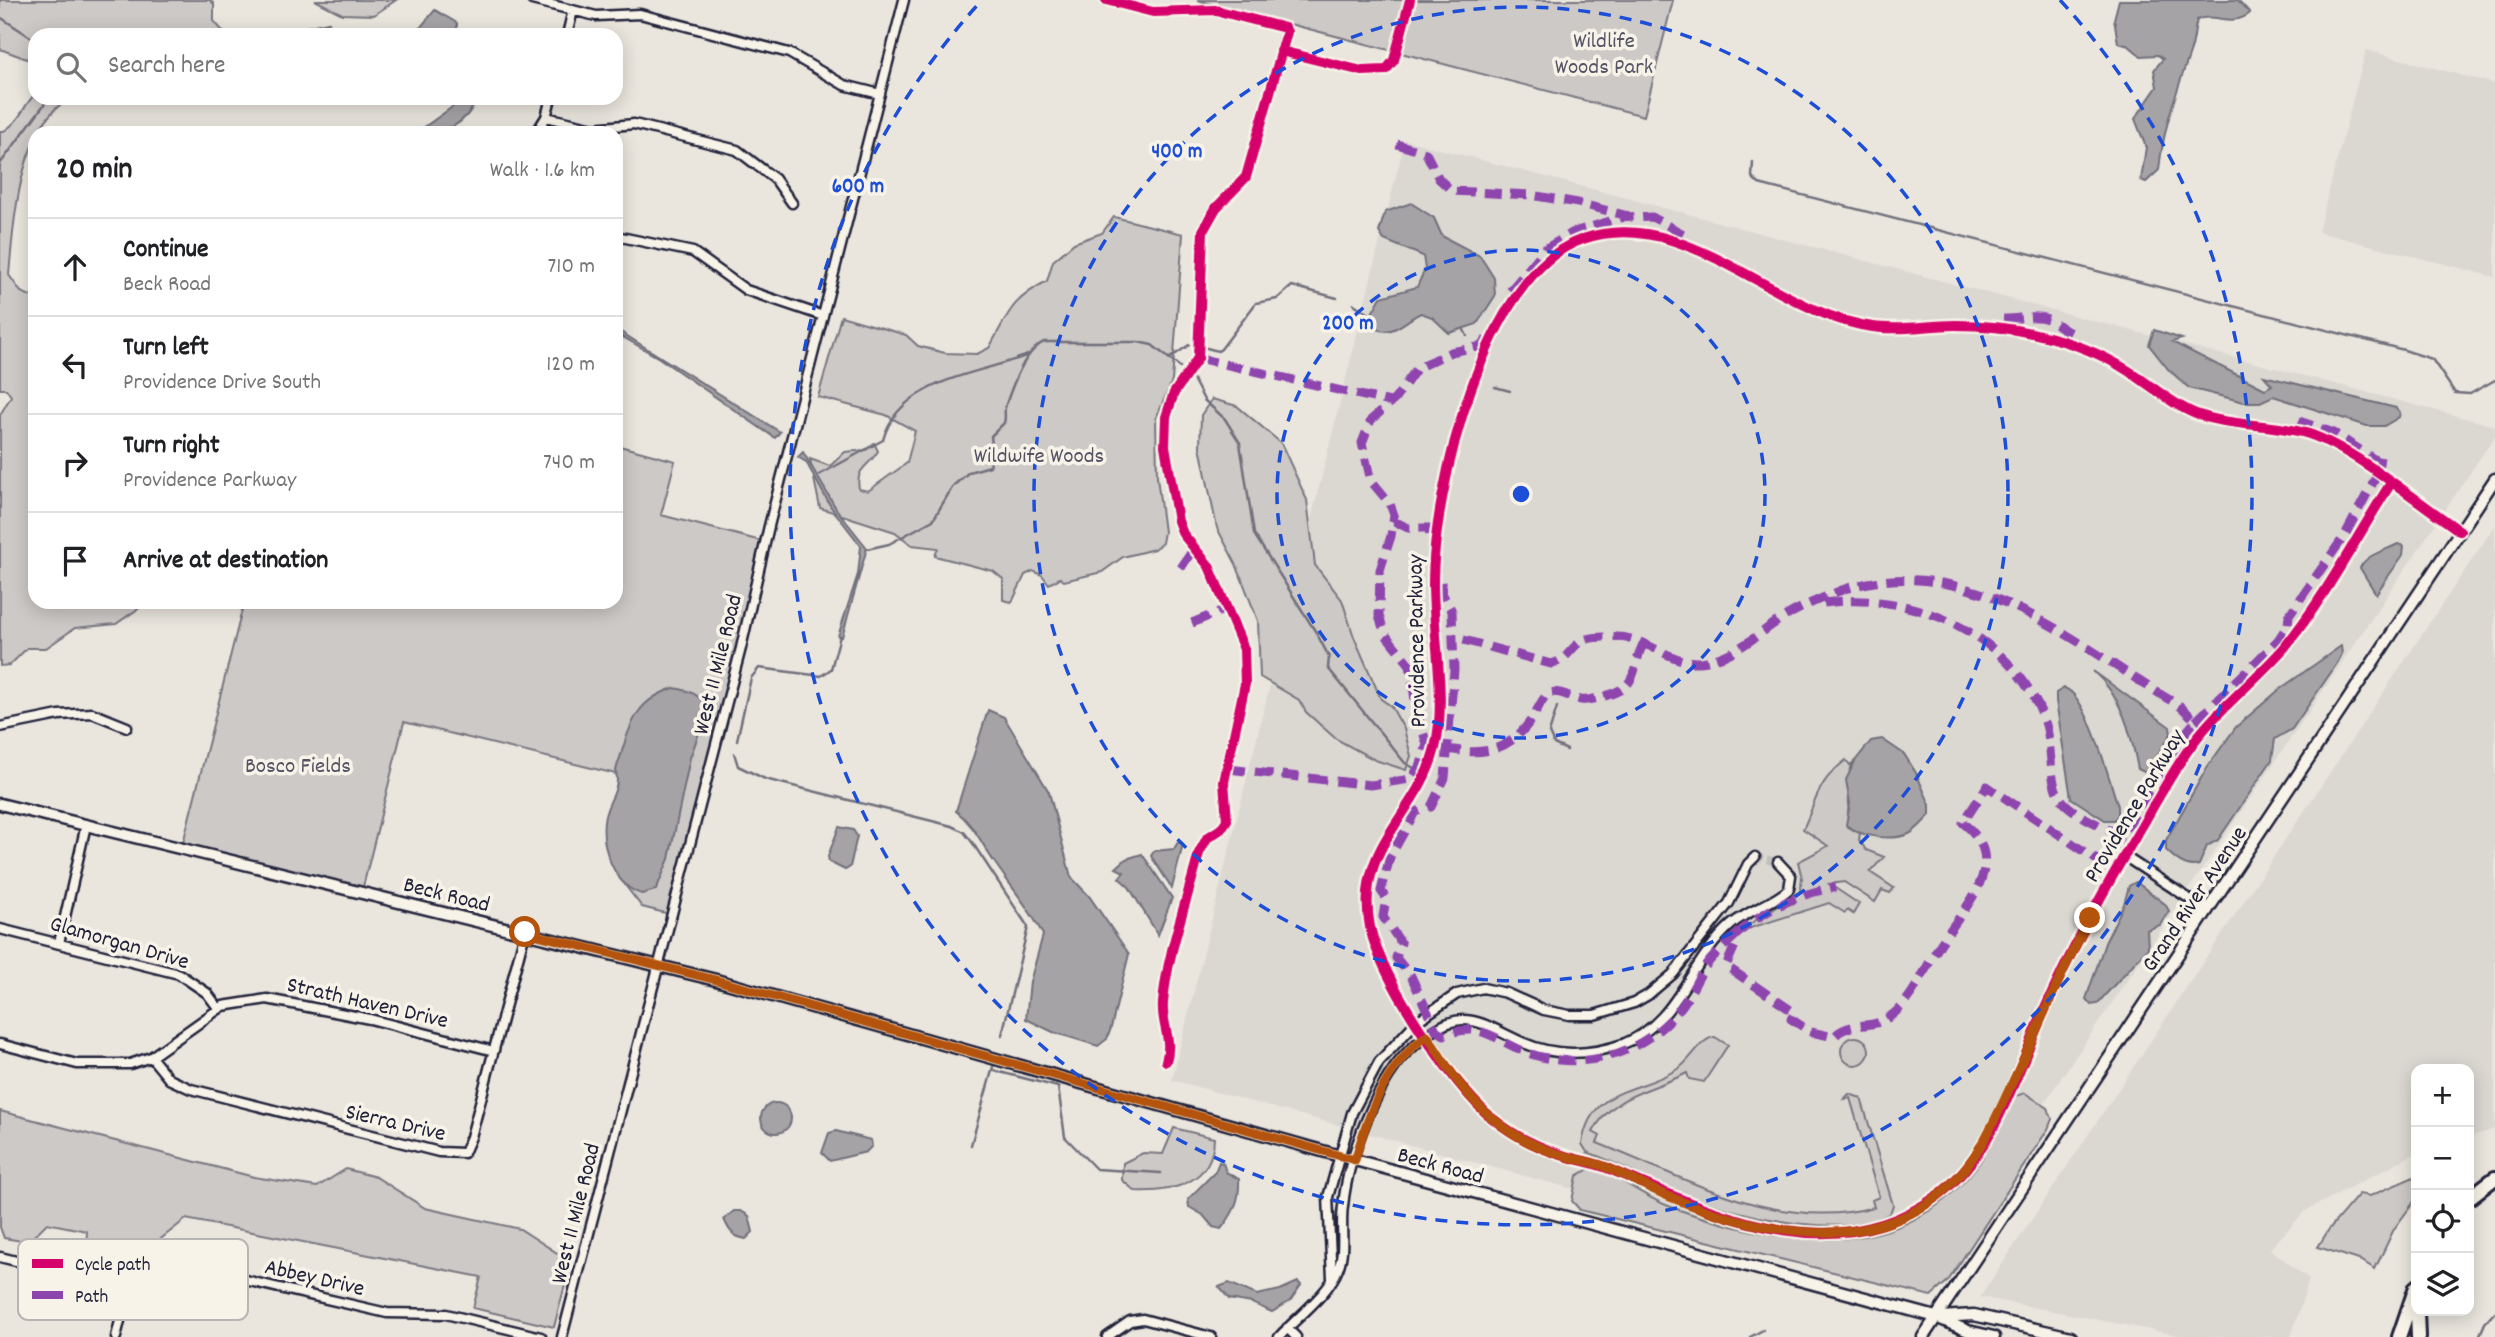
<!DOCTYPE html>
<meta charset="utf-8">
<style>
body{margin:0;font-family:Dekko,sans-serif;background:#f2f2f2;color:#202124}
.controls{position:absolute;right:21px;bottom:21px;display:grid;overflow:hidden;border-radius:14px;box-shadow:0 4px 18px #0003}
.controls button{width:63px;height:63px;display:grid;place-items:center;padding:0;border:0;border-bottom:2px solid #e0e0e0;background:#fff;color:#202124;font:35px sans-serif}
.stop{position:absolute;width:21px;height:21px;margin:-16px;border:5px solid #b45309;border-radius:50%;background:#fff}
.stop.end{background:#b45309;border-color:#fff;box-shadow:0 2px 7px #0008}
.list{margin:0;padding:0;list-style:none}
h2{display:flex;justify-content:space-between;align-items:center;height:91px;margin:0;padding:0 28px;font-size:30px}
h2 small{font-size:23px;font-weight:400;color:#757577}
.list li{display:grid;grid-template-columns:46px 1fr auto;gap:21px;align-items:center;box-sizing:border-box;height:98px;padding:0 28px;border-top:2px solid #e0e0e0}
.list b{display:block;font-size:26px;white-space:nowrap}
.list p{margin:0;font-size:23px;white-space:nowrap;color:#757577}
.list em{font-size:23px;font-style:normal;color:#757577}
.icon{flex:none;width:38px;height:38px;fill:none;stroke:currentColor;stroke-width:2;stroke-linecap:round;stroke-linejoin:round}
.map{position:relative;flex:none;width:2495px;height:1337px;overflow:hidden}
.search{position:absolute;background:#fff;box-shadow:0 4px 18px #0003;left:28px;top:28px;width:595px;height:77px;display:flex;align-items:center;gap:18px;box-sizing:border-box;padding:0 24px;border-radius:21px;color:#757577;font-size:26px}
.panel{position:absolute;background:#fff;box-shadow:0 4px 18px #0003;left:28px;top:126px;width:595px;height:483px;border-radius:21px}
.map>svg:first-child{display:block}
.built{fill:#dbd8d2}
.green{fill:#cdc9c6;stroke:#787680;stroke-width:2}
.water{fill:#a6a3a6;stroke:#716f7b;stroke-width:2}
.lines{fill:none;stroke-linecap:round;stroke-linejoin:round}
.stream{stroke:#716f7b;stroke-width:2.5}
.minor-tunnel{stroke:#c2bfbd;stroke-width:8;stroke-dasharray:8 4;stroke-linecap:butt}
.minor-casing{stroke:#22223b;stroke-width:13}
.major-casing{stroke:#22223b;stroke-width:15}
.highway-casing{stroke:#22223b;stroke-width:18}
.minor{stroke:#f7f3e8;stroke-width:8}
.major{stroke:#f7f3e8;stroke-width:10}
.highway{stroke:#f7f3e8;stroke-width:12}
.quiet{stroke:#8e44ad;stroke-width:9;stroke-dasharray:18 9;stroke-linecap:butt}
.cycleway-casing{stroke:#f7f3e8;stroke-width:15}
.cycleway{stroke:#d6006c;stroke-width:10}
.route{stroke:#b45309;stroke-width:9}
.ring{fill:none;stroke:#1d4ed8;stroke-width:3.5;stroke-dasharray:12 9}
.labels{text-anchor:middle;stroke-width:7;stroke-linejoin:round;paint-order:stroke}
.park-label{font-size:23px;fill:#555465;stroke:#f7f3e8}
.street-label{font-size:23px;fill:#22223b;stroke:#f7f3e8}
.key{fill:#f7f3e8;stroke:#b7b4b4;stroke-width:2}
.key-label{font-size:19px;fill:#22223b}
.centre{fill:#1d4ed8;stroke:#f7f3e8;stroke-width:3.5}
.ring-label{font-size:21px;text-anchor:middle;font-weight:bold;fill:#1d4ed8;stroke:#f7f3e8;stroke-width:7;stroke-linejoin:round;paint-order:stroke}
</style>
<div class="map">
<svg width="2495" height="1337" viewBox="0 0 2495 1337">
<rect width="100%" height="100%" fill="#eae6de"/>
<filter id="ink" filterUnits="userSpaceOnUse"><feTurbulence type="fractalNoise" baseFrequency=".0143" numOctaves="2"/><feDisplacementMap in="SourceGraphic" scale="14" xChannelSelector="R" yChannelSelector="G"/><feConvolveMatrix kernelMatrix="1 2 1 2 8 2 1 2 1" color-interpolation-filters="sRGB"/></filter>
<g filter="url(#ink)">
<path class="built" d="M2366,50L2495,84V277L2318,232Z
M1405,140L2495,426V436L1922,1284L1172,1080Z
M2495,525V1129L2469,1137V1069H2416V1153L2305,1211L2270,1249L2309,1279L2291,1337H2187L1980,1297Z"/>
<path class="green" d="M0,0H210L214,4V21L226,35H35V62L0,49Z
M315,0H396L374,15L342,14Z
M1197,0H1673L1644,116Z
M35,94V98H70C19,126 14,221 9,275L21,292L35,298V602H148L116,624L75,628L46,648H27L10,665L0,666V415L11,396L6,389H0V131H4C22,119 21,109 35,94Z
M1114,217L1183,234L1172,381L1156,418L1157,477L1164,532L1162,543L1154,549L1123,557L1102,572L1064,581L1060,578L1049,584L1042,575L1033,571L1025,575L1012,602L1003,600V579L993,571L935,556L938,548L912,545L895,532L820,508L810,459L830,466L845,452L866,450L874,443L878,451C869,467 855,467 859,489L868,491L907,463L915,431L886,415L818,397L841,316L906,335L918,346L945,353L977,354L989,348C1009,314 1008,302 1047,281L1053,261L1074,243L1102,233Z
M1212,399L1237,406L1281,443L1307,500L1315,565L1342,600L1354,637L1381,699L1391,706L1404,729L1411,756L1406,770L1375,760L1336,739L1306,712L1299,700L1260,677L1258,621L1236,564L1217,528L1200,447L1201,415Z
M616,445L675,461L661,515L765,542L669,914L642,907L618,876L611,859L620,775L404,722L362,891L182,847L244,602H616Z
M1846,760L1850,765L1855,761L1851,768L1847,827L1860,833L1859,840L1866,850L1884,857L1870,872L1894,888L1890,893L1882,890L1875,902L1844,882L1829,884L1859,904L1853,914L1847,910L1845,913L1829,903L1738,932L1800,891L1802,878L1798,862L1828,846L1803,829C1818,798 1816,783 1846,760Z
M1841 1051a14 14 0 1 1 28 0a14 14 0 1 1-28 0Z
M1715,1037L1728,1045L1704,1082L1689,1079L1687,1073C1652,1091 1612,1094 1593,1132L1600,1136L1597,1143C1685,1177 1777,1233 1874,1207L1872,1200L1879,1197L1850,1098L1844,1099L1849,1094L1861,1098L1893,1205L1890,1213C1839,1242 1732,1214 1681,1193C1649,1181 1619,1163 1587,1152L1582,1144C1591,1084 1641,1094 1679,1068C1691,1060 1701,1038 1715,1037Z
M2025,1093L2048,1108L2052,1119L2048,1129L1948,1281L1931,1296L1580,1210L1572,1201L1577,1176L1589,1169C1618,1174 1643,1197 1671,1207C1778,1245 1898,1269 1977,1166C1994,1144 2001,1118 2015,1096Z
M0,1111L254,1177L317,1187L346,1169L376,1177L425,1208L520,1229L571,1262L554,1327L473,1308L481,1277L186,1219L148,1249L139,1281L85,1267L87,1231L47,1223L28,1242L4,1238L0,1227Z
M1174,1128L1214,1138C1213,1183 1172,1193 1135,1191L1122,1180L1123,1163L1143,1153L1163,1154Z
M2416,1176V1199L2394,1229L2375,1269L2362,1261L2318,1247L2329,1229L2359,1194L2370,1196Z"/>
<path class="water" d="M2119,0H2238L2250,13C2233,28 2214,12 2197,20C2194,31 2194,43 2190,53C2177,91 2163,128 2159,170L2146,182L2141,180L2146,147L2135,119L2157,87L2154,70L2163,59L2158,55L2141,56L2129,46L2118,43L2114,19Z
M435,10L457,23V35H414Z
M465,98H478C464,127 446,133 416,133Z
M1411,203L1434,218L1442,236L1480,256L1494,278L1495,296L1477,324L1449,333L1432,317L1421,313C1404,320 1393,339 1372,327L1371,315L1381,297L1417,287L1425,269L1423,256L1384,240L1379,232L1385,212Z
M616,329L780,432L775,438L659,358L616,333Z
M2154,330L2182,339L2172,342L2265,389L2272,385L2264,376L2396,408L2400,412L2399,417L2384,426H2367L2273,396L2260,402H2244L2189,388L2168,369L2149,345Z
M803,452L837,510L867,548L842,637L838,636L858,574L861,546L831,507L806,462L798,457Z
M2398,544L2404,546L2403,555L2376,594L2360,568C2366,554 2385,551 2398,544Z
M2341,646L2342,654L2336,665L2292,729L2275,739L2272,760L2218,840L2207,846L2199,865C2186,869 2175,859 2166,850V840L2208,766L2236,727L2280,689Z
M2093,671L2170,727L2171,734L2146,773L2138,769C2131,733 2122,696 2093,671Z
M674,688C691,691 701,694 707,711L690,758L669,859L656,890L642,894C615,887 601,848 604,822C605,808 613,799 616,787C618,780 617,778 616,772C616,766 621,757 622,751C632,718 640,699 674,688Z
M2064,688C2087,693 2110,783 2118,806V815L2114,820H2105L2071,798L2056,701V693Z
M988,710L1004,717L1049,792L1071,877L1089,896L1129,954L1111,1028L1107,1039L1098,1046L1053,1032L1026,1019L1030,982L1043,935C1030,908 1011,887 995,863C981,843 975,826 956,811Z
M1882,739L1904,754L1916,773L1930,805V815C1924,821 1917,830 1909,834C1892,841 1859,837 1846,825L1850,803L1846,780L1855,761L1871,741Z
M839,827L853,830L857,836L850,867L845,870L829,862L828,856Z
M1178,842L1183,844L1172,888L1151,856L1154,851L1174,849Z
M1142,854L1172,898L1158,935L1129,887L1119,878L1124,872L1116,868L1126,859Z
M2136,882L2165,904L2169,911L2160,925L2147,930L2148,948L2097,1004L2091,1005L2086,999L2105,943L2124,904L2129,886Z
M761 1118a15 15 0 1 1 30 0a15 15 0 1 1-30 0Z
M836,1131L871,1140L872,1146L866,1152L830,1161L822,1153L829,1133Z
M1219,1162L1223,1163L1226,1172L1239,1179C1240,1200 1234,1213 1221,1229L1213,1227L1203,1215L1189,1207L1188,1199L1215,1172Z
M734,1211H741L749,1216L753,1232L746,1239C733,1237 729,1231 724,1219Z
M1298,1282L1301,1285L1290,1301L1272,1312L1252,1303L1229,1299L1219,1287L1229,1283L1257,1295L1280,1290Z"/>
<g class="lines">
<path class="stream" d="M0,17L35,40
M272,35L329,22
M1753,162L1752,177L1759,184L2404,350L2432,359L2455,393L2470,394L2495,380
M0,164L49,98
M1354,304L1371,315
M1464,330L1467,336
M1203,347L1218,351L1221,349L1256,303L1277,299L1292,286L1337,298
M1170,358L1189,345
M1192,377L1204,400L1225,419L1240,443L1254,534L1317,634L1329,657L1328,668L1405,763L1414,768
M1495,387L1510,391
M819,475L883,440C899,379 981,374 1028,355
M867,549L889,544L933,520L953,486L969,472L990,466L993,454L991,436L1004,423C1006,417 1004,413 1005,407C1012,387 1024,351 1044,342H1138L1152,345L1180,367
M1557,707L1549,733L1554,744L1567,750
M737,740L751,678L759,668L821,676L831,669L840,636
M734,753L738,766L765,779L952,826L964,832L972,842L1028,927L1002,1035
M992,1070L1058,1087L1065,1137L1096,1169L1161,1173
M971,1145L993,1067
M1750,1337L1763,1330
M2479,1337L2485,1323L2495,1312"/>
<path class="minor-tunnel" d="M1755,857L1778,862"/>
<defs>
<path id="minor" d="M532,0L596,16L640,14L789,53L844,85L880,94
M567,35L573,10
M546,117L594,128L634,124L737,150L775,179L792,203
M536,133L546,117L551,98
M616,236L693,252L746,290L823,316
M2391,483C2356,538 2325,598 2284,648C2255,681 2220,707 2193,743C2174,769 2158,798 2142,826C2105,887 2071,950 2042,1015C2016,1076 1993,1155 1937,1196C1831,1273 1715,1214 1612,1170C1596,1163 1581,1161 1565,1156C1539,1148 1514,1136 1492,1118C1452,1085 1381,979 1370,927C1354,846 1418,816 1435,748C1447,701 1433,634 1433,584C1433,492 1484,272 1583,239C1686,204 1775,315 1873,327C1900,331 1928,325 1955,325C1982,325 2010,328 2036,334C2068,341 2100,353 2127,370C2150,384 2171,404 2196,414C2232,427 2273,423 2309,434C2354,449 2419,503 2460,531
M0,727L59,715L92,713L127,727
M2124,856L2208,911
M0,929L179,974L207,993L219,1009
M59,943L86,825
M0,1044L77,1064H130L151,1057L223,1006L267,999L370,1019L494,1051
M151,1057L169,1079L191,1089L439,1152L464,1153L471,1137L525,932
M0,1257L148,1294H177L220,1281L245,1280L387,1313L446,1314L541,1337
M1332,1278L1328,1197L1352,1113L1379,1062L1417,1021L1457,994L1483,988L1506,993L1544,1010L1569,1015H1594L1634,1003L1648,995L1673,974L1729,903L1748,864L1755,857
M1287,1328L1296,1337
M116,1337L128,1289
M562,1337L741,648L769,526L904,0
M1107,1337L1130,1321L1143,1319L1211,1337
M1279,1337C1297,1317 1328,1295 1338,1269C1346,1250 1340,1227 1343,1206C1348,1157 1377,1077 1415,1045C1462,1003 1477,1022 1524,1043C1555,1057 1592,1055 1623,1044C1678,1023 1689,962 1731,925C1748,910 1773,904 1789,889L1791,876L1778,862"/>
<path id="major" d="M0,804L716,980L1340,1156L1936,1317L1968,1331L1994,1337
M1940,1317L1974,1315L2071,1337
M1923,1337L2495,479"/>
<path id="highway" d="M2469,1198L2495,1178
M2417,1311L2418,1337
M2399,1337L2416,1287"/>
</defs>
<use href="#minor" class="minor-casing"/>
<use href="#major" class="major-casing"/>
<use href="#highway" class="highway-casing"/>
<use href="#minor" class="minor"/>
<use href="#major" class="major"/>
<use href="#highway" class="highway"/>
<path class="quiet" d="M1397,144L1426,153L1439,179L1452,191L1531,195L1578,203L1636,218L1652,217L1687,236
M1510,291L1545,249L1574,232L1630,215
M2003,319C2018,320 2035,313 2050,320C2059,325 2064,331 2075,335
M1198,358L1390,402
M1394,521L1408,528H1430L1429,542
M1181,568L1194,548
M1441,582L1442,593L1452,611L1454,670L1445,778L1431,807L1415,812L1390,857L1381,891L1386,898L1383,917L1401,943L1396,958L1411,976L1436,1030L1444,1035C1482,1022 1490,1037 1523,1051C1578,1073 1639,1057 1677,1012C1689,999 1695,982 1705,967C1713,955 1725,946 1735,936L1737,941L1726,966L1795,1013L1791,1019L1811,1032L1834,1037C1849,1020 1870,1030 1888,1018C1912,1002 1923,971 1938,948C1960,911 2015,863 1963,823L1987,786L2103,864C2119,836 2138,812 2155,785C2170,763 2177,740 2196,721L2180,706C2078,647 1970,547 1842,590C1824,597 1801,607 1784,617C1757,634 1739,654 1707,661C1673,668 1649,637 1616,637C1606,637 1589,636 1580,642C1569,650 1566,661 1551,664L1453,637
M1824,603C1913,590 2013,634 2045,722C2053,744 2048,783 2061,799C2073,815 2101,825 2119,835
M1192,623L1228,608
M2196,721L2278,640L2288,625L2289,615L2345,535L2384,462L2377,461L2334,433L2299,421
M1443,748C1481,756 1508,753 1531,720C1538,711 1540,700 1549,693C1561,690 1570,698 1581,700C1590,701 1599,698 1608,695C1640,685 1631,669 1643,644
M1228,769L1371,785L1411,779L1421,764L1427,744L1417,714L1410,665L1385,634L1379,616L1380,570L1391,536L1394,515L1390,504L1371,481L1362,443L1371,420L1395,399L1417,368L1451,352L1483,346L1487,338
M1735,936C1764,909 1796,895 1835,887"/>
<defs>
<path id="cycleway" d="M1106,0L1153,12L1215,10L1285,28L1287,32L1246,177L1216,208L1203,231L1198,358L1174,393L1166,417L1165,446L1178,521L1183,534L1209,566L1244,649L1245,684L1224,782L1227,820L1221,829L1207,838L1199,853C1187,902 1167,953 1163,1003C1161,1024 1173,1039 1166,1061
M1281,51L1362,71L1386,70L1394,60L1410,0
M2391,483C2356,538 2325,598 2284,648C2255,681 2220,707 2193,743C2174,769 2158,798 2142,826C2105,887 2071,950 2042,1015C2016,1076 1993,1155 1937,1196C1831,1273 1715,1214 1612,1170C1596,1163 1581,1161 1565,1156C1539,1148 1514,1136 1492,1118C1452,1085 1381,979 1370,927C1354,846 1418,816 1435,748C1447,701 1433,634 1433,584C1433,492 1484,272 1583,239C1686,204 1775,315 1873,327C1900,331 1928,325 1955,325C1982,325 2010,328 2036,334C2068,341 2100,353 2127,370C2150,384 2171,404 2196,414C2232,427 2273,423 2309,434C2354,449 2419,503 2460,531"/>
</defs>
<use href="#cycleway" class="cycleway-casing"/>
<use href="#cycleway" class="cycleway"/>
</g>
</g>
<g class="lines" filter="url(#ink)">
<path class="route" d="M525,932L716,980L1355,1160C1369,1112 1385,1067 1427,1035C1448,1069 1468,1101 1501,1125C1521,1140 1547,1152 1572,1158C1582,1161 1593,1162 1603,1166C1626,1175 1648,1188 1670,1197C1758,1233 1875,1259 1950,1185C1981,1155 1995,1119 2013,1081C2039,1027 2061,971 2090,918"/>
</g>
<g class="ring">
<circle cx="1521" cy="494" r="244"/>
<circle cx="1521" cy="494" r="487"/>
<path d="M2060 0A731 731 0 1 1 982 0"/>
</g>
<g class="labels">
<g class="park-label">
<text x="1604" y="47">Wildlife<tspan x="1604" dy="26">Woods Park</tspan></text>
<text x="1039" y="462">Wildwife Woods</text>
<text x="298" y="772">Bosco Fields</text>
</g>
<g class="street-label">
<text transform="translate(1415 641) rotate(-91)" y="8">Providence Parkway</text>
<text transform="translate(716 664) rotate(-76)" y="8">West 11 Mile Road</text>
<text transform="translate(2133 805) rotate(-59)" y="8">Providence Parkway</text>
<text transform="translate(447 893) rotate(14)" y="8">Beck Road</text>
<text transform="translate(2193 898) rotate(-56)" y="8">Grand River Avenue</text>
<text transform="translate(120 941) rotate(16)" y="8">Glamorgan Drive</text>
<text transform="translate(368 1001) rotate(13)" y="8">Strath Haven Drive</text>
<text transform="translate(396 1121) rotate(13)" y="8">Sierra Drive</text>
<text transform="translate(1441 1164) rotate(15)" y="8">Beck Road</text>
<text transform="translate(574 1213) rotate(-76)" y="8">West 11 Mile Road</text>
<text transform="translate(315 1276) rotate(13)" y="8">Abbey Drive</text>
</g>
</g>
<rect x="18" y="1239" width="230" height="81" rx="10" class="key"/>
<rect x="32" y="1259" width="31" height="9" fill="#d6006c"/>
<rect x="32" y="1291" width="31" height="8" fill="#8e44ad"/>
<g class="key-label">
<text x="75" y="1270">Cycle path</text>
<text x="75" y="1302">Path</text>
</g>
<circle cx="1521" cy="494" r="10" class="centre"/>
<g class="ring-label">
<text x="1177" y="157">400 m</text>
<text x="858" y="192">600 m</text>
<text x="1348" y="329">200 m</text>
</g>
</svg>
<div class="controls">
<button>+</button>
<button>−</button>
<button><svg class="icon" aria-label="locate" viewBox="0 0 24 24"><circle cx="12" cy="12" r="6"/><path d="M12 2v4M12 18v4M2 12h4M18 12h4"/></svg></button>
<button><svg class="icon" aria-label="layers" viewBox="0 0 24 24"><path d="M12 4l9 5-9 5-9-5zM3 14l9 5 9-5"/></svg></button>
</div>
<div class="stop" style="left:525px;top:932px"></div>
<div class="stop end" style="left:2090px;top:918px"></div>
<div class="search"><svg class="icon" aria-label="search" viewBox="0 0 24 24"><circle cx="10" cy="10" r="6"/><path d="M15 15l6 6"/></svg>Search here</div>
<section class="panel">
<h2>20 min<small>Walk · 1.6 km</small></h2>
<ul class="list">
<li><svg class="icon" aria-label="ahead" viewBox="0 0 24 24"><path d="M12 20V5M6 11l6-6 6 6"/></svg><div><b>Continue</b><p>Beck Road</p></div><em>710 m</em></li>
<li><svg class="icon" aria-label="left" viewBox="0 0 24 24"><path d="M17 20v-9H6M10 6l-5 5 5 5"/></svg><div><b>Turn left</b><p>Providence Drive South</p></div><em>120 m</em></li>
<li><svg class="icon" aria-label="right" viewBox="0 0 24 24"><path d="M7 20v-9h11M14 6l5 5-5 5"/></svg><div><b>Turn right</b><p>Providence Parkway</p></div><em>740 m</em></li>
<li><svg class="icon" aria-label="arrive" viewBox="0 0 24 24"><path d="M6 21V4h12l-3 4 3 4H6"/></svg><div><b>Arrive at destination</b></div></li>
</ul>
</section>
</div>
